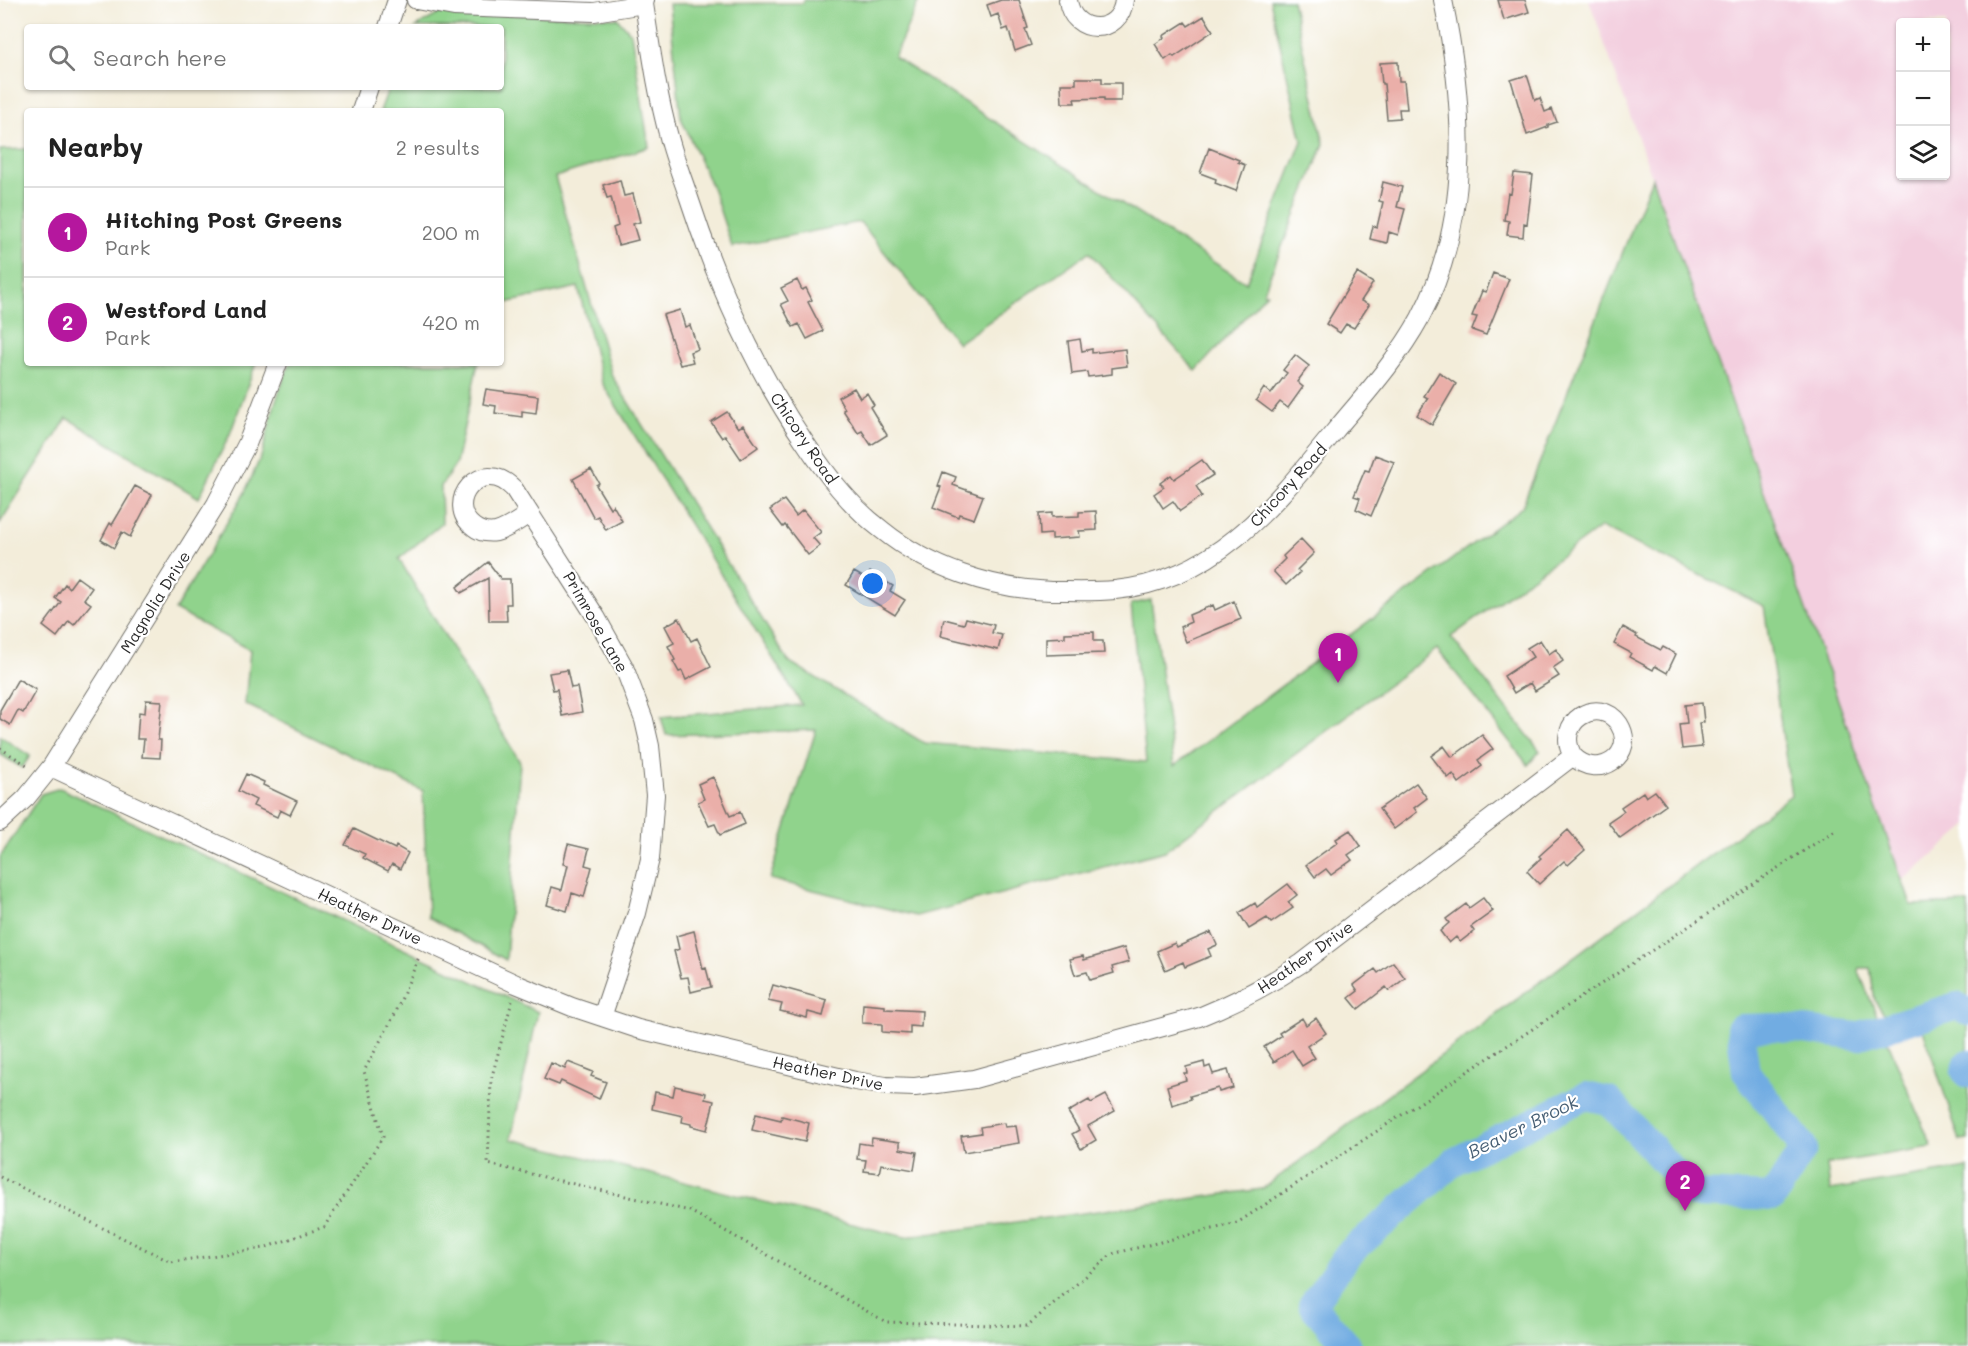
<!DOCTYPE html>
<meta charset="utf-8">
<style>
body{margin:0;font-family:Mali,sans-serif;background:#f6f6f6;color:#222}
.controls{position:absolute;right:18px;top:18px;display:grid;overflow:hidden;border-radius:6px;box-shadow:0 2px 4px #0004}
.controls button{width:54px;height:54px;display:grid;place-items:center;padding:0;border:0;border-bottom:2px solid #e0e0e0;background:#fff;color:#222;font:30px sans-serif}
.you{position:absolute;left:873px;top:584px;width:21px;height:21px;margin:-15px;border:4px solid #fff;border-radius:50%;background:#1a73e8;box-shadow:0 0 0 9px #1a73e833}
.badge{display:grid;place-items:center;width:39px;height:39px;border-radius:50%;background:#b5179e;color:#fff;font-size:20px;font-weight:700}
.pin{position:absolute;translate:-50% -50px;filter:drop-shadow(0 2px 3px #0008)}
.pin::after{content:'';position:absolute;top:32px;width:21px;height:18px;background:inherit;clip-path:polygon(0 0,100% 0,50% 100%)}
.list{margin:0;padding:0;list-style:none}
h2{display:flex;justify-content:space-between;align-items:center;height:78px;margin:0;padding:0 24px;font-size:26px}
h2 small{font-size:20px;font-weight:400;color:#767676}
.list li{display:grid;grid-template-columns:39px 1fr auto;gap:18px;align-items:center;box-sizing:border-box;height:90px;padding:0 24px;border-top:2px solid #e0e0e0}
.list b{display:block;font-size:22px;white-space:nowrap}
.list p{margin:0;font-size:20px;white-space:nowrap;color:#767676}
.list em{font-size:20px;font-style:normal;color:#767676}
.icon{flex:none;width:33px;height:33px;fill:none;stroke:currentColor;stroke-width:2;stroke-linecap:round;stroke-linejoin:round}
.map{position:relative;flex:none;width:1968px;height:1346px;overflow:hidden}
.search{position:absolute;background:#fff;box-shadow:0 2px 4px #0004;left:24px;top:24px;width:480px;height:66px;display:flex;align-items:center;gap:15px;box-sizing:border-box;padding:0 21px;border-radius:6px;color:#767676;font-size:22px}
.panel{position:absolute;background:#fff;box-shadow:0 2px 4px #0004;left:24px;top:108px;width:480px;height:258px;border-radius:6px}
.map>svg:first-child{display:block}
.built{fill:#f3cfdf;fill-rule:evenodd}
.green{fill:#90d38c;stroke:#5e7f5c;stroke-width:1.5}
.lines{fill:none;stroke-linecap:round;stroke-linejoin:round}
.river{stroke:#71ace2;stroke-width:28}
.building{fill:#eaafa9}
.street-casing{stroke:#716f68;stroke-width:20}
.path{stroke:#716f68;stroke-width:3;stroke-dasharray:1.5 4.5;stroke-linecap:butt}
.street{stroke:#fff;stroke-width:18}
.labels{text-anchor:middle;stroke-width:4.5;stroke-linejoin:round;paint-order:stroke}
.street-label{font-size:16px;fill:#2b2b2b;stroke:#fff}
.water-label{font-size:18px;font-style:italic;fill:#475f74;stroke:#fff}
</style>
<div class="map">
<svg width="1968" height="1346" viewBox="0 0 1968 1346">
<rect width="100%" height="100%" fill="#fff"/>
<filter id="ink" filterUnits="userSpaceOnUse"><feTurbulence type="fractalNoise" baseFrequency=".0167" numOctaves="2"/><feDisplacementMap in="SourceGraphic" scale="12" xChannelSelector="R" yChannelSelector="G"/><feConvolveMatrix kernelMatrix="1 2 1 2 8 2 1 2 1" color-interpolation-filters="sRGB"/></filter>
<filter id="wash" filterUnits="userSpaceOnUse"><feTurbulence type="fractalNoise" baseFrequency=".008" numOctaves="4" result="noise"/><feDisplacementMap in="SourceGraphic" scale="24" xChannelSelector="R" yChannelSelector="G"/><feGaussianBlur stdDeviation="1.35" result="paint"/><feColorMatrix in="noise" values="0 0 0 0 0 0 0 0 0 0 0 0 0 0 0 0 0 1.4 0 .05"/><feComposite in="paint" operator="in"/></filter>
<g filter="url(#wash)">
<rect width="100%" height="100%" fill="#f3edda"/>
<path class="built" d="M1589,0H1968V825L1902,881ZM1900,22H1946V176H1900Z"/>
<path class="green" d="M804,0H919L894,57L1246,283L1302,141L1270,0H1292L1324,144L1263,293H1267L1196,371L1089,252L958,343L860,222L732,247L713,190L681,118L669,4L803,3Z
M442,12L617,18L631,33L649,147L555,177L612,376L788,661L924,743L1146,762L1131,604L1151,600L1174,766L1522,507L1652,178L1911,905L1968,903V1140L1960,1141L1916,1008L1886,1016L1875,1001L1870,968H1859L1858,970L1932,1147L1827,1164L1830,1190L1968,1168V1346H0V857L41,794L60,788L538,1012L511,1139L905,1237L1262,1189L1791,795L1764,606L1601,527L1451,637L1540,751L1528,765L1437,649L1165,851L916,916L770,879L816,730L666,735L661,717L802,705L602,383L578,287L501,304V111H380L389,87H501V27H416Z
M27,149V363H256L230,434L199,498L67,418L0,523V150Z
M290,363H478L456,464L441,486L442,523L399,559L520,762L506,960L428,917L423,791L245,704L250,650L175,610L244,494L262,454L275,403Z
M0,736L30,756L22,768L0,754Z"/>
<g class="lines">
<path class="river" d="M1968,1063L1965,1071L1968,1074
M1348,1346L1312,1305L1348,1254L1455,1161L1586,1096L1609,1101L1694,1194L1773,1197L1804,1148L1746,1072L1740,1028L1776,1027L1857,1036L1957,1006L1968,1012"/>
</g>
<g id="blocks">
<path class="building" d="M1001,0H1019L1028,28L1025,29L1031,45L1015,51L1008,28L1003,30L998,14L991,17L987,5Z
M1498,0H1525L1529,12L1504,20Z
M1204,16L1213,31L1174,57L1172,55L1165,60L1155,44L1164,38L1163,36L1185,22L1188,26Z
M1398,62L1399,81H1404L1407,109H1399L1400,118L1387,119L1384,84H1382L1380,63Z
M1527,75L1535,100L1540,98L1545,112L1552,109L1557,122L1548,125V127L1527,135L1511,80Z
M1076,78H1102V83H1121V101H1104V98L1074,99L1075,103H1062L1061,84H1076Z
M1209,148L1239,160L1238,162L1245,165L1236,191L1215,183L1216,179L1200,173Z
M1514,173L1533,175L1527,224L1524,223L1523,237L1507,235L1509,221L1504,220L1508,193L1511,194Z
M620,180L624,196L633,194L640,222L633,224L638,240L618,245L613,228L618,226L611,197L607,198L603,185Z
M1383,182L1402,187L1397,207L1405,209L1398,235L1389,232L1387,243L1370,239L1373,226L1377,227L1383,202L1379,201Z
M1357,273L1373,283L1361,301L1369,305L1354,328L1346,324L1340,333L1326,324Z
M1493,273L1509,279L1486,335L1472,330L1477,317L1472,316L1482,291L1486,292Z
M797,280L802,290L806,288L812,300L808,302L823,331L807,339L799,324L793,327L781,304L788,301L781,288Z
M680,310L685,327L690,325L698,349L690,352L693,362L680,365L663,315Z
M1080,339L1082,351L1092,349V353L1125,349L1127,366L1112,368V374L1088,377L1087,372L1072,374L1068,341Z
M1295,355L1309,366L1297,382L1303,387L1288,408L1280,402L1272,412L1256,400L1264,388L1271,394L1287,373L1283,370Z
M1439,372L1456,384L1432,425L1417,415L1428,398L1424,396Z
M854,388L860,398L867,393L874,405L870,407L887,435L871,445L862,431L858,433L843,410L845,409L838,397Z
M486,389L538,396L536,413L522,411V417L495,413L496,406L483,404Z
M727,412L738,428L743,425L758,447L741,459L725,435L722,438L711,422Z
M1375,455L1394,462L1371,516L1356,509L1360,498L1354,496L1365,470L1369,471Z
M1202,460L1213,475L1196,486L1202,496L1180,511L1173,501L1163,508L1154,494L1164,487L1160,483L1171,475L1174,479Z
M591,469L599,483L596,485L610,508L613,505L622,521L606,530L598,516L594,518L573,479Z
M943,472L956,477L953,485L983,496L974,519L959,514L958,517L933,507L941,487L938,486Z
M135,486L152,495L130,537L122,532L114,548L101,540L110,523L112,525Z
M784,500L796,516L803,510L821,532L813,538L820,546L808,555L785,525L783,527L770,510Z
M1096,511L1097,530L1079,531L1080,537L1052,539V534L1040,535L1039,514L1052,513V517L1079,516V512Z
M1301,539L1314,553L1297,570L1300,572L1286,585L1273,571L1285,559L1283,556Z
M488,562L501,579H510L511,604H506L507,621H489L488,578L461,593L457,587Z
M854,572L866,579L870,572L893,586L890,591L905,600L895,615L846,585Z
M77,577L92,588L84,599L91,604L74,625L69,621L57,637L43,626L61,602L55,598L65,584L69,588Z
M1234,601L1241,619L1186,642L1180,627L1191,622L1189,615L1213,605L1215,610Z
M679,618L691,641L697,638L711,667L686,680L682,671L679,672L673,661L675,660L668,646L674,643L665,626Z
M966,618L994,625L992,633L1002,635L998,650L940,636L944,619L964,624Z
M1623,627L1637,635L1636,637L1661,650L1663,647L1676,654L1667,673L1655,666L1653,670L1629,657L1631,653L1614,644Z
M1094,632V641H1103L1104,653L1046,655V638L1065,637V633Z
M1540,640L1549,654L1556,649L1563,661L1553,668L1559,676L1535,691L1530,683L1514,693L1504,676L1533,657L1527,648Z
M567,670L571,688L577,687L582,712L562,716L557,689L553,690L549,673Z
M18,679L36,690L23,713L18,710L10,725L0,719V710Z
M146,700L162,701L158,740H161L160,758L142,757L144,739H137L139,712L145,713Z
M1702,703L1704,722L1699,723L1702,747L1682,749L1679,724L1687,723L1685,705Z
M1482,735L1493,749L1478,760L1482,766L1459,783L1453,774L1448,778L1431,756L1444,746L1452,757Z
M246,774L264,782L263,785L297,801L290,815L280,810L277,817L253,806L256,800L238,791Z
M713,777L730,816L740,812L745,824L720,835L715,824L709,826L698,802L704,799L698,784Z
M1416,783L1427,798L1414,808L1417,812L1394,829L1379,809Z
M1655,791L1666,805L1620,838L1608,822L1624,811L1621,807L1643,792L1646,797Z
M354,829L395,849L396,846L408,853L400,869L392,864L388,871L363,858L365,854L345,845Z
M1350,830L1361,846L1348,855L1352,860L1331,875L1326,869L1315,877L1306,865L1338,842L1336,839Z
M1568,830L1585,850L1568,865L1564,861L1539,884L1527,871L1541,858L1539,856Z
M568,844L589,849L585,865L592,867L584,897L572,893L567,911L547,905L552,887L562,890L568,865L563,864Z
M1288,884L1297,895L1288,902L1293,908L1271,923L1267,918L1249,929L1239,913L1255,903L1257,907Z
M1483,898L1493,911L1471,927L1474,931L1460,942L1456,937L1449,943L1440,931L1449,923L1446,919L1466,904L1469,908Z
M694,931L703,969L706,968L711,987L691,992L688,977L681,978L674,951L679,949L676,936Z
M1211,932L1217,945L1208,949L1211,956L1185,967L1183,962L1165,970L1157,951L1175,943L1177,947Z
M1124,948L1129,962L1112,967L1114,973L1090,980L1087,972L1075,975L1070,959L1083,956L1084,960Z
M1393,962L1405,978L1389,991L1386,987L1358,1009L1349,998L1358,991L1354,985L1375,969L1378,973Z
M773,985L827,1000L823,1016L808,1012L807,1018L780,1011L782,1004L768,1001Z
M863,1004L885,1006V1009L922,1011L921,1027L910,1026V1034L882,1032V1024L862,1023Z
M1302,1018L1306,1025L1316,1018L1326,1033L1307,1046L1315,1058L1302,1066L1292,1050L1274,1062L1264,1047L1281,1036L1279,1033Z
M568,1062L593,1072L591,1076L606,1082L599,1099L561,1081L559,1085L544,1079L551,1063L565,1069Z
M1204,1062L1205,1068L1210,1066L1213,1074L1228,1070L1233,1088L1219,1092L1218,1088L1190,1096L1191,1099L1172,1105L1167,1086L1186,1080L1184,1073H1187L1186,1067Z
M675,1086L706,1093L705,1099L714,1101L707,1130L691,1126V1124L682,1122L683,1116L652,1109L655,1092L673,1096Z
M1106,1095L1115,1111L1088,1126L1096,1140L1081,1149L1072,1134L1079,1130L1068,1112L1089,1100L1091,1103Z
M756,1114L781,1120L782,1116L809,1123L805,1142L752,1130Z
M1004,1123L1005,1127L1016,1126L1019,1143L964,1152L961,1136L981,1133L980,1127Z
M872,1138L900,1142V1149L917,1152L914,1170L881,1164L879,1173L864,1171L866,1160L857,1159L859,1143L871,1145Z"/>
</g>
</g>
<g filter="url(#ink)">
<use href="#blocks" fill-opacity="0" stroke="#716f68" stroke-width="1.5"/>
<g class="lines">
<defs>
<path id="street" d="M416,0L454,7L594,12L644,4
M645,0L644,4C651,49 657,94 669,137C674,157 682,177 689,198C717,284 753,366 804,441C826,474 850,506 882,530C929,568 992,589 1051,591C1072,591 1094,592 1115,590C1216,580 1274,505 1334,432C1364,396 1397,360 1420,318C1472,220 1465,105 1443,0
M1068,0C1072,36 1121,36 1124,0
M388,27L397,0
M361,111L369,87
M529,514C519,520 508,529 496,532C489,533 480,532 474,527C442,504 481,454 514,489L596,617L624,667L644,720L650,746L655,795L650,859L637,913L602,1017
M51,767L516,984L572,1007L638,1029L855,1081L886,1086L915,1087L974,1079L1199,1017C1236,1002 1269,985 1302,963L1573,756C1598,782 1638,754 1619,724C1599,694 1553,722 1573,756
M0,822L26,798L51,767L216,504L247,444L278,363"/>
</defs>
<use href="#street" class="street-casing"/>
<path class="path" d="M0,748L30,767
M512,1001L491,1080L488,1164L690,1211L886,1322L1027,1326L1112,1254L1237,1223L1834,831
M0,1177L171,1262L264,1248L324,1227L383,1137L364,1071L396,1012L419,957"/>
<use href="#street" class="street"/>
</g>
</g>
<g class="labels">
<g class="street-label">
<text transform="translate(804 438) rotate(56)" y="6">Chicory Road</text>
<text transform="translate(1288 485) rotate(-48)" y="6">Chicory Road</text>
<text transform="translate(155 602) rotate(-58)" y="6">Magnolia Drive</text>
<text transform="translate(596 622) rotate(60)" y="6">Primrose Lane</text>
<text transform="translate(370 916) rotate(25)" y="6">Heather Drive</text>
<text transform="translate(1305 957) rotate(-35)" y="6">Heather Drive</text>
<text transform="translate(828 1073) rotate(12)" y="6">Heather Drive</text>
</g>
<g class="water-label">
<text transform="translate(1523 1127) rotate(-26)" y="6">Beaver Brook</text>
</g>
</g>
</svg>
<div class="controls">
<button>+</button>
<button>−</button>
<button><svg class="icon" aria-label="layers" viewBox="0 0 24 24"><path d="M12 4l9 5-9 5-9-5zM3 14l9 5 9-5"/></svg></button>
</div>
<div class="you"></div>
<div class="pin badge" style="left:1338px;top:683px">1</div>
<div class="pin badge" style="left:1685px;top:1211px">2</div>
<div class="search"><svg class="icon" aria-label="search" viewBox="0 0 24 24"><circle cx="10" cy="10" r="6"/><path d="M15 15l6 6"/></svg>Search here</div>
<section class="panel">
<h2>Nearby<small>2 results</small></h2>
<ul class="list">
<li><span class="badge">1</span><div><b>Hitching Post Greens</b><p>Park</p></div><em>200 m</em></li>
<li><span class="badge">2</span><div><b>Westford Land</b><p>Park</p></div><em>420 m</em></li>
</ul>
</section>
</div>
